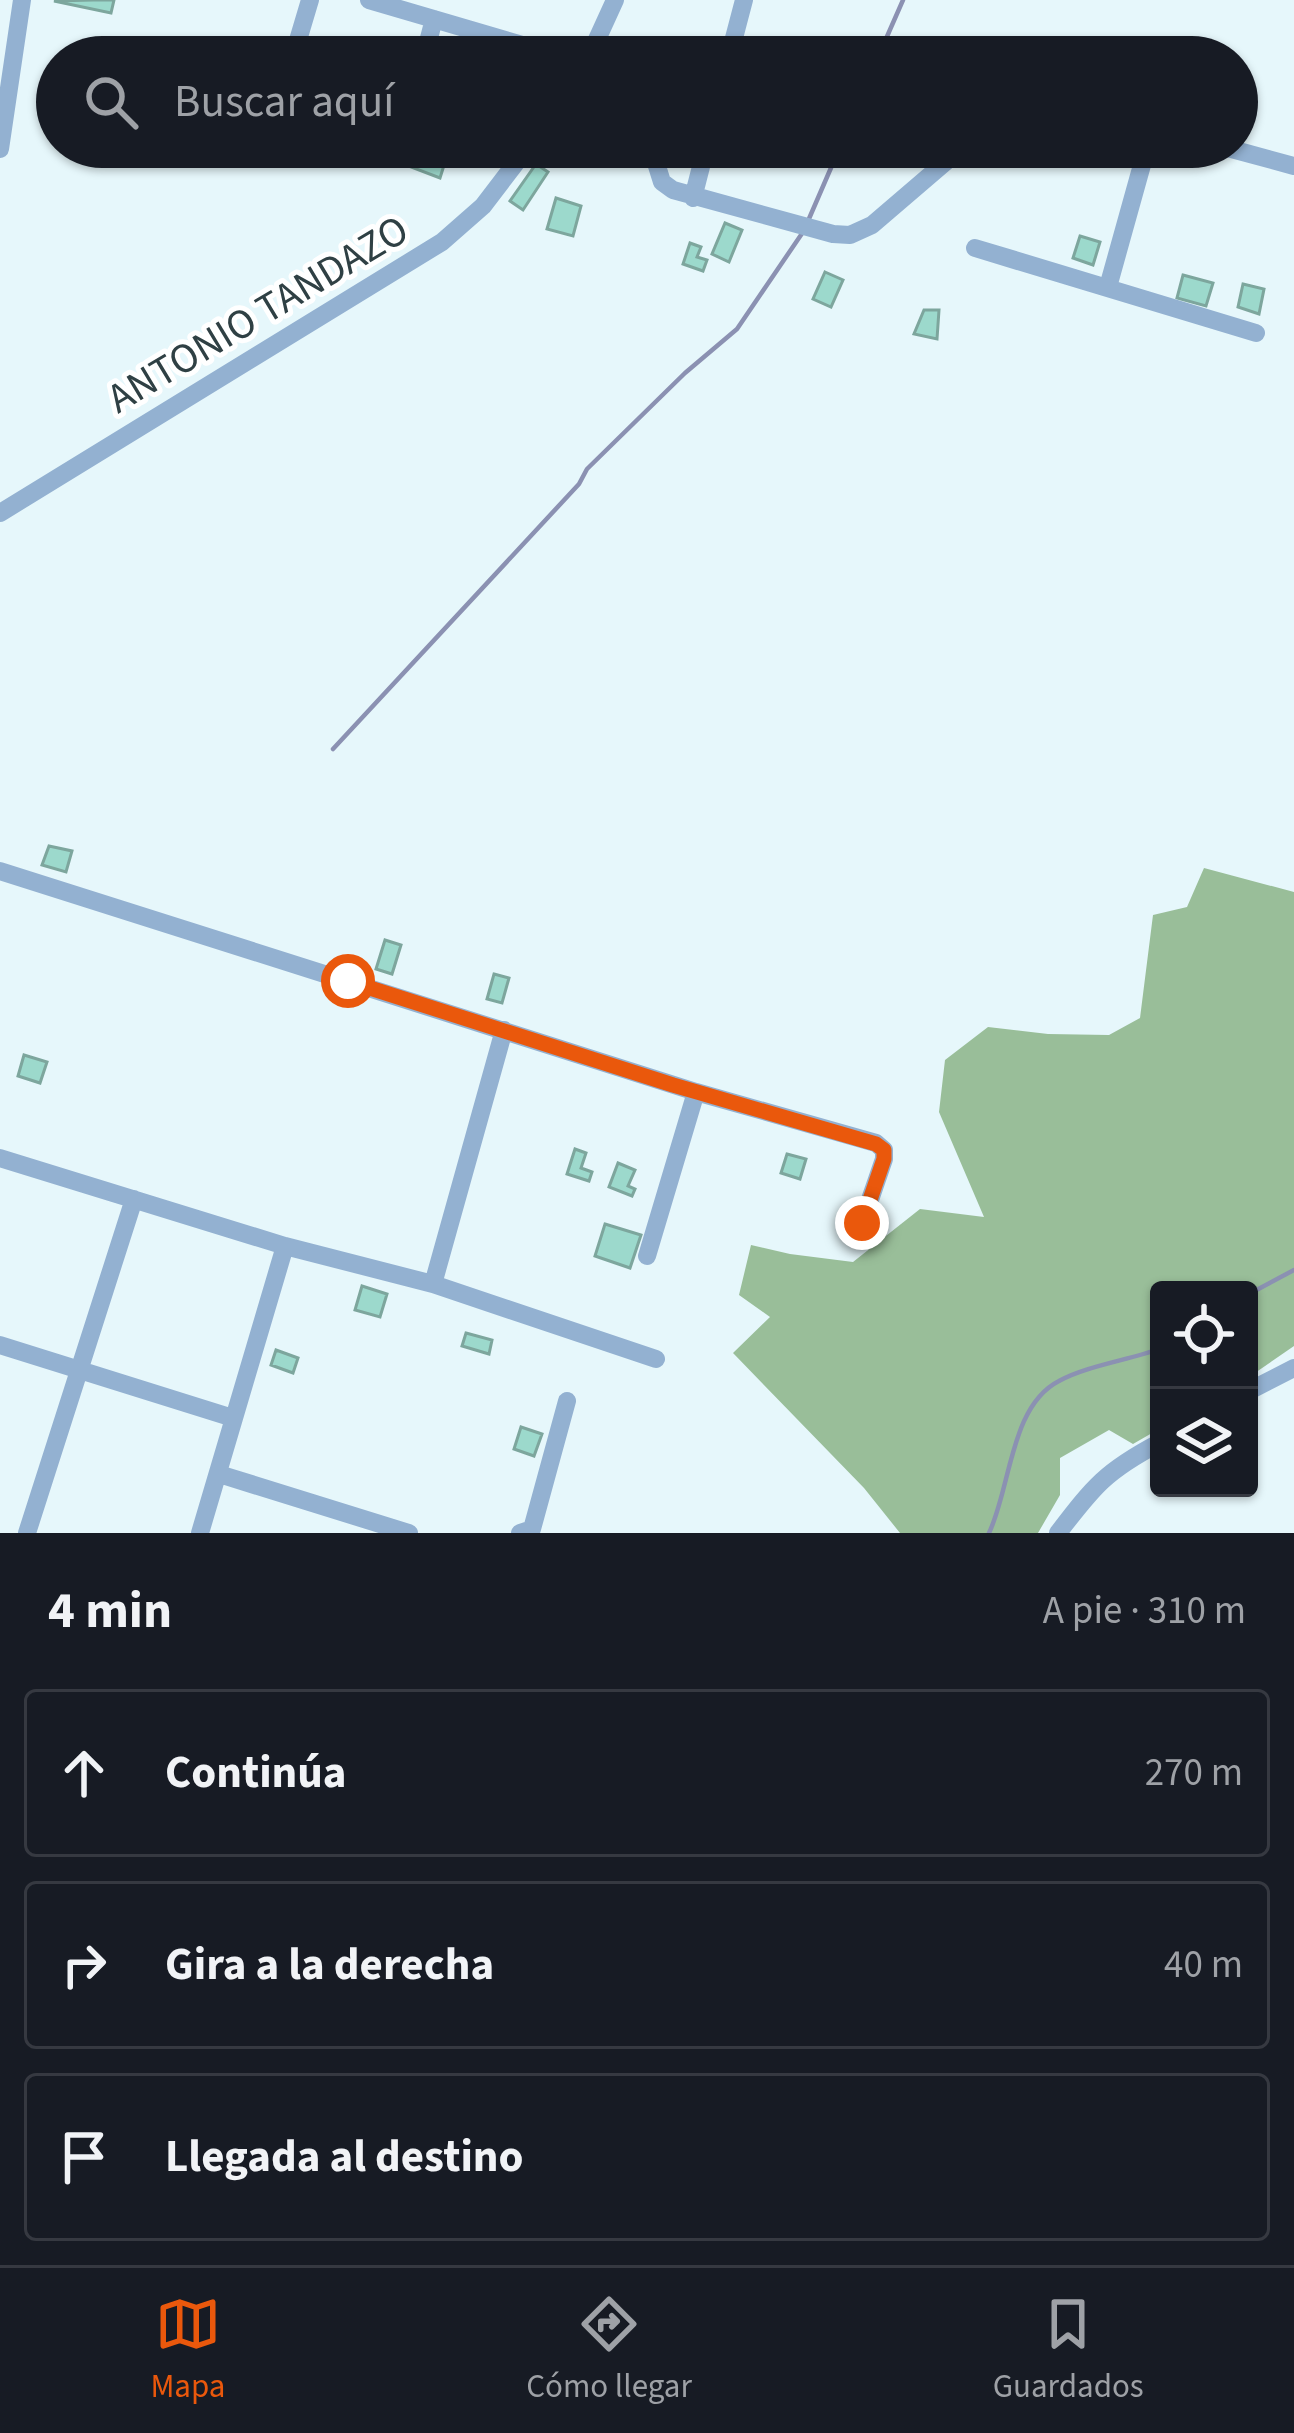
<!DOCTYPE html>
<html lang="es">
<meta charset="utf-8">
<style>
body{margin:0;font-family:"Source Sans 3",sans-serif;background:#242831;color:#f1f3f6}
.controls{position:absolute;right:36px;bottom:36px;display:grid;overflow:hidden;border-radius:12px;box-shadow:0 3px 9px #0004}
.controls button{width:108px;height:108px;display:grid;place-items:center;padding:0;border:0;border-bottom:3px solid #363941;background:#171b24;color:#f1f3f6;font:60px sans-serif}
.stop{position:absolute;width:36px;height:36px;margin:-27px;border:9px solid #ea580c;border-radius:50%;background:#fff}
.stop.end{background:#ea580c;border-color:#fff;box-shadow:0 3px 12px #0008}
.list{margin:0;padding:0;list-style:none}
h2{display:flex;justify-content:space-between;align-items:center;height:156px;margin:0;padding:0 48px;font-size:51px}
h2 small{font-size:39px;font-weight:400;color:#9ea1a6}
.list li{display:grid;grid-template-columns:78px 1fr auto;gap:36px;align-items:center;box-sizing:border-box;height:168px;margin:0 24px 24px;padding:0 24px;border:3px solid #363941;border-radius:12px}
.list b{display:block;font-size:45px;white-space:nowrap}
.list em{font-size:39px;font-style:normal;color:#9ea1a6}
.icon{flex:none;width:66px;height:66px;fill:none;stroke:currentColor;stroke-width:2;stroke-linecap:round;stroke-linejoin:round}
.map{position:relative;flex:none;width:1294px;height:1533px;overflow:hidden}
.search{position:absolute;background:#171b24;box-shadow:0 3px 9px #0004;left:36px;right:36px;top:36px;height:132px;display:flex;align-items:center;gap:30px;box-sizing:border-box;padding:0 42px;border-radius:66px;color:#9ea1a6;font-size:45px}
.sheet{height:732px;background:#171b24}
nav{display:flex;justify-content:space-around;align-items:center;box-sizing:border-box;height:168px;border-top:3px solid #363941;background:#171b24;font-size:33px;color:#9ea1a6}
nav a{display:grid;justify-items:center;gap:6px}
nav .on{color:#ea580c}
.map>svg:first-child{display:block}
.forest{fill:#99be99}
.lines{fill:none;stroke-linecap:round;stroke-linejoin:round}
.stream{stroke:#8b91b2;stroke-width:4.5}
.building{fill:#9cd9cc;stroke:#7da69d;stroke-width:3}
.minor{stroke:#93b1d1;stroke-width:18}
.route{stroke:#ea580c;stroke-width:15}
.labels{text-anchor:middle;stroke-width:10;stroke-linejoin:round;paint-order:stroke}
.street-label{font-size:42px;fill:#2f4044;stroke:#fff}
</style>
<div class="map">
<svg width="1294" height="1533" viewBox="0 0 1294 1533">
<rect width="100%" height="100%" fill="#e6f7fb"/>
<path class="forest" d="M1204,868L1294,892V1346L1249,1377V1290H1159V1429L1133,1444L1109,1430L1060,1458V1495L1038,1533H900L864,1488L733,1353L770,1317L739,1295L751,1245L790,1254L853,1262L920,1209L984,1217L939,1112L945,1060L988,1027L1048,1034L1109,1035L1140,1018L1153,915L1187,907Z"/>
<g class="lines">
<path class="stream" d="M878,57L903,0
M808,221L840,147
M333,749L579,484L587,469L685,373L737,329L803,232
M1249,1294L1294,1270
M989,1533C1011,1487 1010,1406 1059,1381C1086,1366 1129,1360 1159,1349"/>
</g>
<path class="building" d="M93,0H114L111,13L54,1Z
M402,147L421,154L423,149L439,154L437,160L445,162L440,178L403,164L405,159L399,158Z
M536,164L548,172L523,210L510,201Z
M556,198L581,206L573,236L547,229Z
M725,223L742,230L729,262L712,254Z
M1080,236L1100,242L1093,265L1073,258Z
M690,243L701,247L697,257L707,260L703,271L683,264Z
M825,272L843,280L831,307L813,299Z
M1183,275L1213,283L1206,306L1177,298Z
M1243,284L1264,289L1259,314L1238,307Z
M924,310H939L937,339L914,334Z
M49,846L72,851L66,872L42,865Z
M385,940L401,945L392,974L376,969Z
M494,974L509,978L502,1003L487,999Z
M24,1055L47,1062L40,1083L18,1076Z
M575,1149L586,1153L581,1168L592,1172L589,1181L567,1174Z
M787,1154L806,1159L800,1179L781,1173Z
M618,1163L635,1170L628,1186L635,1189L632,1196L609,1187Z
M605,1224L641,1235L630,1268L595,1256Z
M362,1286L387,1294L380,1317L355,1310Z
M466,1333L492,1340L489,1354L462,1346Z
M276,1350L298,1358L293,1373L271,1365Z
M521,1427L542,1434L534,1456L514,1449Z"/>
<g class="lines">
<path class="minor" d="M369,0L563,57
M293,57L310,0
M424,57L434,19
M589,57L615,0
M729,57L744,0
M651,147L662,182L673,190L833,234L850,235L872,225L963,147
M1224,147L1294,166
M0,149L22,0
M693,198L706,147
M975,248L1256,333
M1108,287L1147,147
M0,513L442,242L483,206L528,147
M0,871L696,1092L647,1256
M696,1092L876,1143L884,1150V1159L862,1223
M0,1158L285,1246L433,1284L656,1359
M433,1284L504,1030
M0,1345L233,1418
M1249,1391L1294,1368
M219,1474L409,1533
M27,1533L134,1199
M200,1533L285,1246
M520,1533L532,1529L567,1401
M1058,1533C1094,1486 1106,1471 1159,1443"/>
</g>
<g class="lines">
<path class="route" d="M348,981L673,1085L876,1144L884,1150V1159L862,1223"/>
</g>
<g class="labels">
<g class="street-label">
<text transform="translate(257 313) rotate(-31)" y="15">ANTONIO TANDAZO</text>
</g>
</g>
</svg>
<div class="controls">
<button><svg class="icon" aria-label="locate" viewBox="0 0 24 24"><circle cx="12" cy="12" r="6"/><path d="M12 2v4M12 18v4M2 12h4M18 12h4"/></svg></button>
<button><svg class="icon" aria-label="layers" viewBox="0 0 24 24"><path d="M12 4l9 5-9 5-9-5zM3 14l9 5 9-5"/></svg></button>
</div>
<div class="stop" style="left:348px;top:981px"></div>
<div class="stop end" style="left:862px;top:1223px"></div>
<div class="search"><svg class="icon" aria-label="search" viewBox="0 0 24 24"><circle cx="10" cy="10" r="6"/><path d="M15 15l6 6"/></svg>Buscar aquí</div>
</div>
<section class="sheet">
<h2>4 min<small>A pie · 310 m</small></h2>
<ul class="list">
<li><svg class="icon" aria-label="ahead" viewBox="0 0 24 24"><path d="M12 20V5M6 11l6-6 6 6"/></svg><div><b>Continúa</b></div><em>270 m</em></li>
<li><svg class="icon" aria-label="right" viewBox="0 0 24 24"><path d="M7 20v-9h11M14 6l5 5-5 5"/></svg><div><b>Gira a la derecha</b></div><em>40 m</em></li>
<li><svg class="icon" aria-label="arrive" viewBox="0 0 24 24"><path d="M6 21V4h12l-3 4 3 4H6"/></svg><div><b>Llegada al destino</b></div></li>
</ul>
</section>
<nav>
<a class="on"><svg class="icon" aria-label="map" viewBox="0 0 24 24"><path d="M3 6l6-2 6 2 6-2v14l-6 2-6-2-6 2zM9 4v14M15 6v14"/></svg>Mapa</a>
<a><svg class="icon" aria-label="directions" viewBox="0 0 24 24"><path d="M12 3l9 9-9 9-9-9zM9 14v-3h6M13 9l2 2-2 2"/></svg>Cómo llegar</a>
<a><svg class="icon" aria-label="saved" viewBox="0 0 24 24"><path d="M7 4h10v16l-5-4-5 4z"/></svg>Guardados</a>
</nav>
